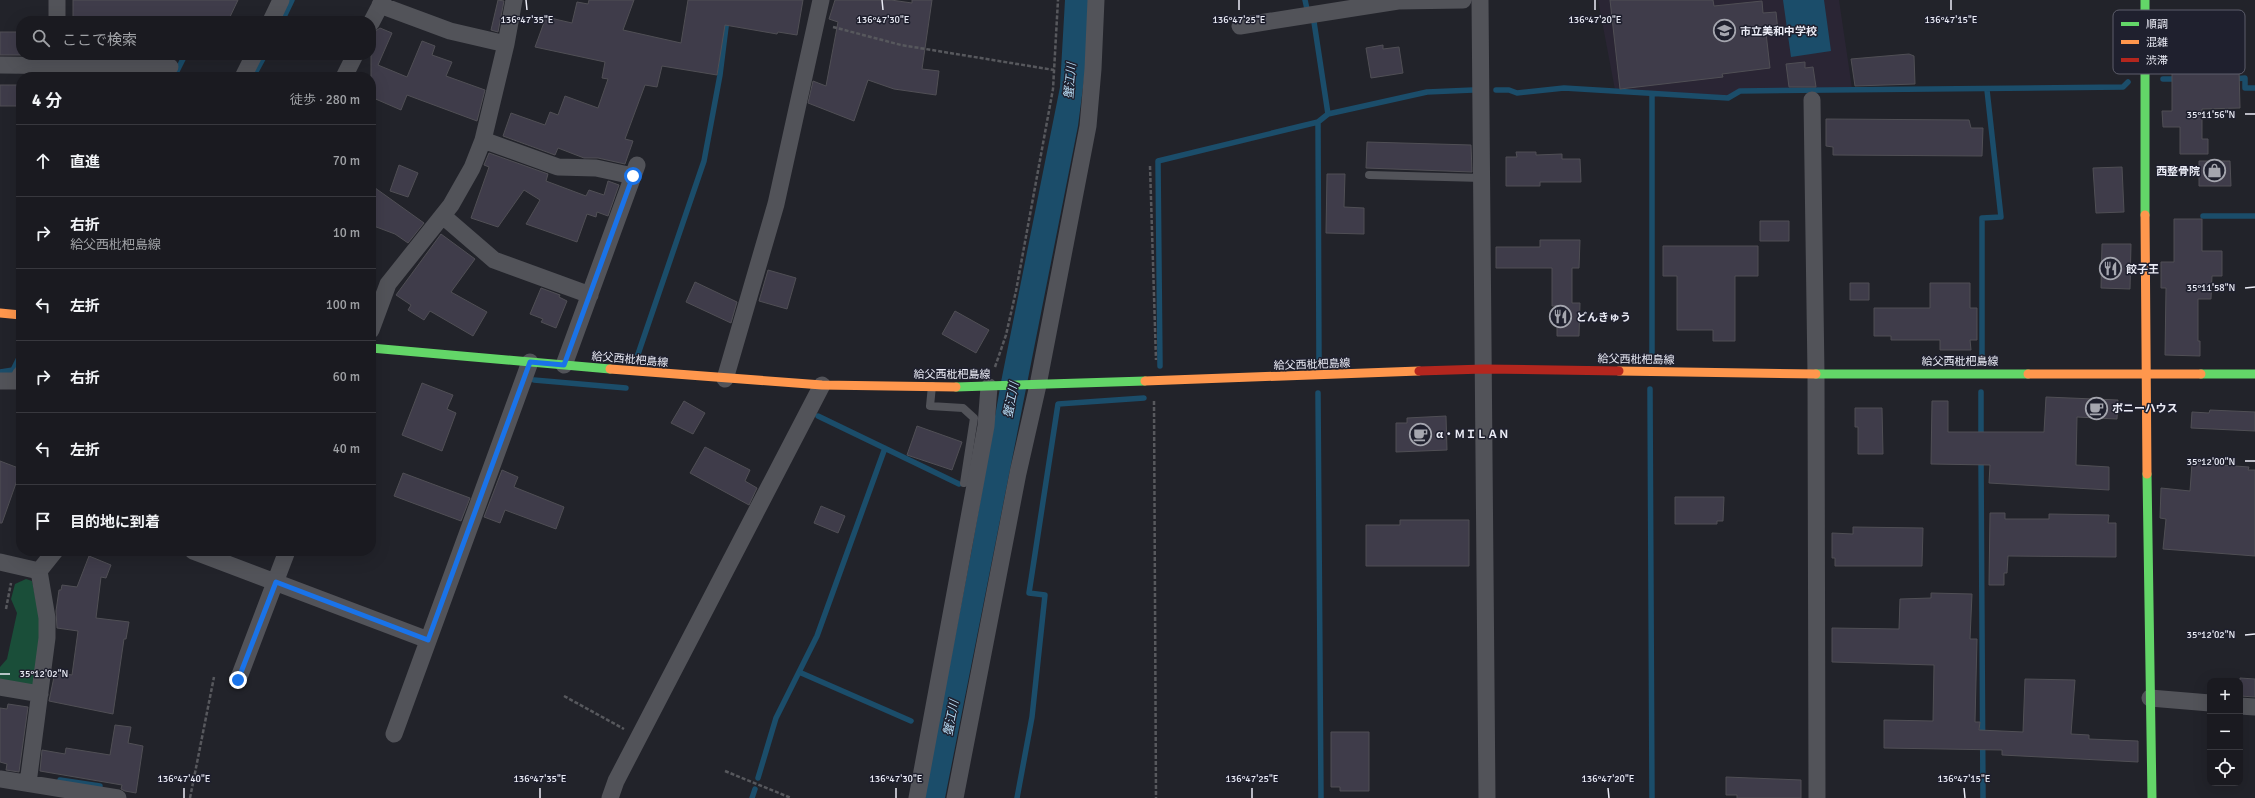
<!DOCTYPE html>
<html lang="ja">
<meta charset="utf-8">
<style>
body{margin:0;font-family:Signika,"Noto Sans JP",sans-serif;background:#232329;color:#f1f3f6}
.controls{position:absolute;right:12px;bottom:12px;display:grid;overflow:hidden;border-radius:8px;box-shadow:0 4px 16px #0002}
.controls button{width:36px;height:36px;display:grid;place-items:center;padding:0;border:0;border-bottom:1px solid #38383e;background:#1a1a20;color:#f1f3f6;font:20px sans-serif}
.stop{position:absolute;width:12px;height:12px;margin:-9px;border:3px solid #1a73e8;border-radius:50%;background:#fff}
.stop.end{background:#1a73e8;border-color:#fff;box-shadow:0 1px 4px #0008}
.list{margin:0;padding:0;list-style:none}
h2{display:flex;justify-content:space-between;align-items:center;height:52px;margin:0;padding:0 16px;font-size:17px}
h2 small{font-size:13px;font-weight:400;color:#9fa1a5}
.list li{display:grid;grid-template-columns:26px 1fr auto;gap:12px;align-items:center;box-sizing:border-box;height:72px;padding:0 16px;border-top:1px solid #38383e}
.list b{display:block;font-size:15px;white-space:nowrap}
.list p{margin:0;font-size:13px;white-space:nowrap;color:#9fa1a5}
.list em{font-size:13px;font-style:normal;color:#9fa1a5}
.icon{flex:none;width:22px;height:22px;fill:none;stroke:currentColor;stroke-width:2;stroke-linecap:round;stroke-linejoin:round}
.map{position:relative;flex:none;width:2255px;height:798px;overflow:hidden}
.search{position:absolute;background:#1a1a20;box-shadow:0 4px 16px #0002;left:16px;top:16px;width:360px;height:44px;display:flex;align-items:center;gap:10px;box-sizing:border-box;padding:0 14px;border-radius:16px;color:#9fa1a5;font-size:15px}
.panel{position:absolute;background:#1a1a20;box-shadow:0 4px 16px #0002;left:16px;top:72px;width:360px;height:484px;border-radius:16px}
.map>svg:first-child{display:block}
.education{fill:#2a2534}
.forest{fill:#1a4e39}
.water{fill:#1b4d6a}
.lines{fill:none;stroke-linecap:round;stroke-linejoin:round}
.stream{stroke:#1b4d6a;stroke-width:5.5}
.building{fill:#3f3c4a;stroke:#504f55}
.path{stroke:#57585d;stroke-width:2.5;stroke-dasharray:4 2;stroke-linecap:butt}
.lane{stroke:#525359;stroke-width:8}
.street{stroke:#525359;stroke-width:17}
.fast{stroke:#63d668;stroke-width:9}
.slow{stroke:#ff974d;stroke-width:9}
.jam{stroke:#b3261e;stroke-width:9}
.route{stroke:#1a73e8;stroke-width:5}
.ticks{fill:none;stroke:#ebecf6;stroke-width:1.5}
.labels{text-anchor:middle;stroke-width:3;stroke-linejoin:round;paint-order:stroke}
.poi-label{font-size:11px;font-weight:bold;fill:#ebecf6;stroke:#1f202e;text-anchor:start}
.street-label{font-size:11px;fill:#ebecf6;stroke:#1f202e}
.water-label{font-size:12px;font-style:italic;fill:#b7dbf3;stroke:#1f202e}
.key{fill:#1f202e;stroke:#5c5d6a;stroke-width:1}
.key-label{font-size:11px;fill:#ebecf6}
.ticks-label{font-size:10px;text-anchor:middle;fill:#ebecf6;stroke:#1f202e;stroke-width:3;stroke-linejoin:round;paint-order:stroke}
</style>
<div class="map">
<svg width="2255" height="798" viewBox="0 0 2255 798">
<rect width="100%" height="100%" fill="#22232a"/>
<path class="education" d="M1598,0H1839L1852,88L1740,89L1727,96L1615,90Z"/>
<path class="forest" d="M26,579L32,581L41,625L34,687L0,682V667L7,659L17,613L11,599L15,584Z"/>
<path class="water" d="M1065,0H1089L1085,72L1078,126L945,798H924L972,548L1001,382L1060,87Z
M1783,0H1824L1831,51L1791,57Z"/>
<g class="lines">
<path class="stream" d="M1305,0L1307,9
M282,21L292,0
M1314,22L1328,114L1318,122L1319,360
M174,77L185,55
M253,77L265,55
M2163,79H2178
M2233,79L2245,78V88H2255
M1496,90H1509L1517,93L1564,88L1728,98L1740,91L2123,87L2128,82
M1652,95V358
M1328,114L1427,92L1473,90
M2203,216H2255
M1982,358V218L2001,217L1987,90
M636,360L704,161L720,75L727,19
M1160,366L1158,161L1318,122
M0,372L13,370L21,354
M534,380L626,388
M1650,389L1652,798
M1981,392V438
M1318,393L1321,798
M818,416L959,484
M1981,458L1983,798
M799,672L911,721
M758,778L776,718L817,636L885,448
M60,780L100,786
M752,798L755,789
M1017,798L1032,717L1045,595L1029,593L1058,404L1144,398"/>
</g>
<path class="building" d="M73,0H238L228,21H73Z
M498,0L504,1L498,32L491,30Z
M589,0H634L623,30L681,43L688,0H803L797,35L778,32L777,34L725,25L717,75L662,66L657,87L645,85L625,139L633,141L625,164L598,158H584L558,148L555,155L503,136L511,113L545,125L550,112L558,115L565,96L598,108L608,79L602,78L605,62L535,47L546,17L572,23L577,2L588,4Z
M835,0H891L912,3V0H932L922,69L939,71L936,95L894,89L868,80L854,121L808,103L813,81L826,86L838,22L829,19Z
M1610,0H1713L1714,6L1762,1L1763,13L1776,12L1778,31L1766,33L1770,68L1722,74L1723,77L1620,89Z
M380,28L392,33L378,65L407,77L422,41L435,46L432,55L452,62L446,76L485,90L477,121L407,95L401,110L371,97V38L374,32Z
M0,32H21V55H0Z
M2242,44V69H2239L2240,108L2202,109V139H2208V154H2180V127H2163L2162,111H2172V72H2162V48L2178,47V51L2214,50V45Z
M1383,45V49L1399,47L1403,73L1371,78L1366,48Z
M1909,54L1914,56L1915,84L1855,86L1851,59Z
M1805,62V68L1813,67L1816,87H1789L1786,64Z
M0,85H21V106H0Z
M1826,119L1969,120L1971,128H1983L1982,156L1833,155V147L1826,146Z
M1367,142L1471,145L1472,172L1366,168Z
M1516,152H1536V155L1562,154V159H1580L1581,182H1540V186H1506V157H1517Z
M489,153L548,174L546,181L586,196L589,190L604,195L608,181L619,185L608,216L597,212L596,217L587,214L577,242L526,224L540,200L524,190L498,227L471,218L489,167L484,165Z
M2199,161H2230L2231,186H2199Z
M399,165L418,173L408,197L390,191Z
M2122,167L2124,212L2096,213L2093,168Z
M1327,174H1345L1344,207L1364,208V234L1326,233Z
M371,185L424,223L408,243L395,234L371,225Z
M2174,219H2202V251H2222V276H2212L2211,299H2198V341H2200V356L2165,355L2166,288H2161V262H2174Z
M1760,221H1789V241H1760Z
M441,234L475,259L451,292L487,312L473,336L430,311L424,320L408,310L411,305L396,295Z
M1540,240H1580L1579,268H1572V303H1580L1579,336H1557V306H1552V268H1496V247H1540Z
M2102,244H2131L2130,289L2101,288Z
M1663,246H1758V276H1735V341H1713V330H1677V276H1663Z
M768,270L796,278L787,309L759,301Z
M695,282L737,302L731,323L686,302Z
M1850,283H1869V300H1850Z
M1930,283H1970V308H1977V340H1970L1971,350H1940V340H1891V336H1874V308H1930Z
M541,288L560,295L559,297L567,301L556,328L541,322L543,319L530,314Z
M955,311L989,330L976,353L942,334Z
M422,383L453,395L447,409L456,413L442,451L402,435Z
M2046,397L2118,400L2117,419L2077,417L2076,465L2109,467V490L1989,483L1990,465L1931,464L1932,401H1948V432H2044Z
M684,401L705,413L693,434L671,423Z
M1855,408H1882L1883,454H1858V427H1855Z
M2210,410L2255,412V431L2191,428L2192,412L2209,413Z
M1446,416L1447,450L1396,452V423H1407V418Z
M917,426L962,442L952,470L907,455Z
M705,447L750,470L745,481L757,488L749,505L690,473Z
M0,461L21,469L2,523H0Z
M2192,463L2249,467L2248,470H2255V556L2163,549L2166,519L2160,518L2161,488L2190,491Z
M502,470L518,477L514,487L564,507L556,529L505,510L500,523L484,517Z
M403,473L470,498L461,521L394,496Z
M1675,497H1724L1723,521H1717V524H1675Z
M821,506L845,516L838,533L814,523Z
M1990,513H2005V519H2049V514L2109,515L2108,523H2116V557L2008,556L2007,573H2004V585H1989Z
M1400,520H1469V566H1366V525H1400Z
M1853,527L1923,528L1922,566H1835V558H1832V533L1853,534Z
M89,556L111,565L106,578L101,577L96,618L129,622L126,639H124L113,714L49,701L55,672L72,675L78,631L57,628L56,611L59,590H61L62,585L77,587Z
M1931,593L1972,594L1970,639H1977L1975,722H1980L1979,730L2023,732L2025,679L2075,680L2071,734L2089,735V739L2138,741V762L2002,755V750L1884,748V720L1933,721L1934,665L1832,662V628L1899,629L1900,599L1931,598Z
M2240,678L2255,679V697L2240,696Z
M8,704L28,707L19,772L6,770L7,764L0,762V708L7,709Z
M115,725L131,727L128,743L143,746L136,793L125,791L121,789L122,785L40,771L42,750L65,754L66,748L110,755Z
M1331,732H1369V791H1340V787H1331Z
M1726,777L1801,780V798H1737V795H1726Z"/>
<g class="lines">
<path class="path" d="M833,27L901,45L1054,70
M1150,166L1156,360
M995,367L1006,335L1016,291L1053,89L1058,0
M1154,401L1156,798
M6,609L11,583
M564,696L624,729
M725,771L791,798
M190,798L214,677"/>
<path class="lane" d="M1369,175L1482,178
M932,386L930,406L963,408L974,418L964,483"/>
<path class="street" d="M1480,0L1487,798
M380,5L450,31L506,44
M57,21V0
M271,21L281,0
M371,23L383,0
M1240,26L1398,1L1463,0
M0,65L170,67
M243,77L254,55
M344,77L355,55
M1812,100L1816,374L1817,798
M483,140L558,167L596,168L633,176
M443,216L494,260L590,295
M371,330L388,284L451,205L472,168L483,140L506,44L514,0
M564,365L637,165
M725,379L776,204L821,0
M0,381H17L21,374
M193,551L428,640
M0,562L39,571L55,551
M238,680L287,551
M0,687L40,694
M2150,698L2210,703
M2240,706L2255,707
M394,734L530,362
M0,779L118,798
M28,783L47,638V618L39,571
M610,798L616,781L822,385
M917,798L986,426L989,387
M955,798L1018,473L1038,385L1088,126L1093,69L1096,0"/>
<path class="fast" d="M2145,0V215
M371,348L610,369
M1816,374H2028
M2201,374H2255
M956,387L1145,381
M2147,474L2152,798"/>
<path class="slow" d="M2145,215L2147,474
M0,313L21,315
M610,369L822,385L956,387
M1619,371L1816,374
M2028,374H2201
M1145,381L1419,371"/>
<path class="jam" d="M1419,371L1484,369L1619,371"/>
</g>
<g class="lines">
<path class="route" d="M238,680L276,582L428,640L530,362L564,365L633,176"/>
</g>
<path class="ticks" d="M526,0L527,10M882,0L883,10M1239,0V10M1595,0V10M1951,0V10M2245,114H2255M2245,288L2255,287M2245,461H2255M2245,635L2255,634M0,674H10M184,788V798M540,788V798M896,788V798M1252,788V798M1608,788L1609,798M1964,788L1965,798"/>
<defs>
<symbol id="school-ring" viewBox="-11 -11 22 22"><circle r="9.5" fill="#1f202e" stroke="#a5a6af" stroke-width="1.5"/><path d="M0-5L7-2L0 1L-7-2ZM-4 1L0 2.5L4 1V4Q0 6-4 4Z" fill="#a5a6af"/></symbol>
<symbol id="shop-ring" viewBox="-11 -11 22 22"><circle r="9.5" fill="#1f202e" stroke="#a5a6af" stroke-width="1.5"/><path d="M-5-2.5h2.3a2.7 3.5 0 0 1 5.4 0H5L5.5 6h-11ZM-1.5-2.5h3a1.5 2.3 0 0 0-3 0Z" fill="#a5a6af"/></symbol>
<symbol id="restaurant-ring" viewBox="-11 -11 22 22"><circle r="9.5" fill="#1f202e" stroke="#a5a6af" stroke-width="1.5"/><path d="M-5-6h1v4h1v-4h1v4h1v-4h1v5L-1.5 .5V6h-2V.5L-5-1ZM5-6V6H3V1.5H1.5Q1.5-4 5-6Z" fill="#a5a6af"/></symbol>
<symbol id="cafe-ring" viewBox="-11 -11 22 22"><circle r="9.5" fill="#1f202e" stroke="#a5a6af" stroke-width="1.5"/><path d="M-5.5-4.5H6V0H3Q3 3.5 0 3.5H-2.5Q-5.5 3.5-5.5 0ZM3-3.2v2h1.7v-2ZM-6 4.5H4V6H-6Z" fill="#a5a6af"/></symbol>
</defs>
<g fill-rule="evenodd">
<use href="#school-ring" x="1712" y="18" width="25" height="25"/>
<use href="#shop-ring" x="2202" y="158" width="25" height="25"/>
<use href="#restaurant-ring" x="2098" y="256" width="25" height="25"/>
<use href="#restaurant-ring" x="1548" y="304" width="25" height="25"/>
<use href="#cafe-ring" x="2084" y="396" width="25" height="25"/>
<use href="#cafe-ring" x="1408" y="422" width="25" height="25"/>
</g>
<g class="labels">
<g class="poi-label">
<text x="1740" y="35">市立美和中学校</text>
<text x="2200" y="175" text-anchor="end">西整骨院</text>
<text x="2126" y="273">餃子王</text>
<text x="1576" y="321">どんきゅう</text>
<text x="2112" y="412">ポニーハウス</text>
<text x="1436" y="438">α・ＭＩＬＡＮ</text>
</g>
<g class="street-label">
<text transform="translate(630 359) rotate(5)" y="4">給父西枇杷島線</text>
<text transform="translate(1636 359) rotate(1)" y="4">給父西枇杷島線</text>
<text x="1960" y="365">給父西枇杷島線</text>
<text transform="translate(1312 364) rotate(-2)" y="4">給父西枇杷島線</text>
<text x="952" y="378">給父西枇杷島線</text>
</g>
<g class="water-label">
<text transform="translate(1070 81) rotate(-85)" y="4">蟹江川</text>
<text transform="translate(1011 400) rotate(-79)" y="4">蟹江川</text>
<text transform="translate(951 718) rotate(-79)" y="4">蟹江川</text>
</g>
</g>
<rect x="2113" y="10" width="132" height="64" rx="6" class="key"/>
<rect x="2121" y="22" width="18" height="4" fill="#63d668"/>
<rect x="2121" y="40" width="18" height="4" fill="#ff974d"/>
<rect x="2121" y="58" width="18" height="4" fill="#b3261e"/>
<g class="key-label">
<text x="2146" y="28">順調</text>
<text x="2146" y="46">混雑</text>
<text x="2146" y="64">渋滞</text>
</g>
<g class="ticks-label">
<text x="527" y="23">136°47'35"E</text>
<text x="883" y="23">136°47'30"E</text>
<text x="1239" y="23">136°47'25"E</text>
<text x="1595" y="23">136°47'20"E</text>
<text x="1951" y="23">136°47'15"E</text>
<text x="2211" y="118">35°11'56"N</text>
<text x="2211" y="291">35°11'58"N</text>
<text x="2211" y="465">35°12'00"N</text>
<text x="2211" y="638">35°12'02"N</text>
<text x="44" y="677">35°12'02"N</text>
<text x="184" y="782">136°47'40"E</text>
<text x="540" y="782">136°47'35"E</text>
<text x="896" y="782">136°47'30"E</text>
<text x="1252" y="782">136°47'25"E</text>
<text x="1608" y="782">136°47'20"E</text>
<text x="1964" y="782">136°47'15"E</text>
</g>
</svg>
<div class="controls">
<button>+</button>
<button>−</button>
<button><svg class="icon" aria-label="locate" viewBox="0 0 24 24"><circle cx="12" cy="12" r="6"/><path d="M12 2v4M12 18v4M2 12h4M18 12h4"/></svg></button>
</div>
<div class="stop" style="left:633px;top:176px"></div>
<div class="stop end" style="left:238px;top:680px"></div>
<div class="search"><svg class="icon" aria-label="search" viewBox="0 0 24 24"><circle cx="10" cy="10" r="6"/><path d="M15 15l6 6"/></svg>ここで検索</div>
<section class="panel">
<h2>4 分<small>徒歩 · 280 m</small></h2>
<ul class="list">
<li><svg class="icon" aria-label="ahead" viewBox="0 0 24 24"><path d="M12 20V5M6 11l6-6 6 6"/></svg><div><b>直進</b></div><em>70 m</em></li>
<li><svg class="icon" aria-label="right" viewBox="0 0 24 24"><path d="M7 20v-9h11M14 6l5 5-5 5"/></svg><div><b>右折</b><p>給父西枇杷島線</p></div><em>10 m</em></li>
<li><svg class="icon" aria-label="left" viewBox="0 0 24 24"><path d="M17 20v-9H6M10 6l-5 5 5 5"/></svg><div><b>左折</b></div><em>100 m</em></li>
<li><svg class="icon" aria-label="right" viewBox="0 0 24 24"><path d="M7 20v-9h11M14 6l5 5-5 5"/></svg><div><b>右折</b></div><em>60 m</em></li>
<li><svg class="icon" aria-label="left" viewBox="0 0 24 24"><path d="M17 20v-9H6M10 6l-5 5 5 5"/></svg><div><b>左折</b></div><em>40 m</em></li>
<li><svg class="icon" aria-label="arrive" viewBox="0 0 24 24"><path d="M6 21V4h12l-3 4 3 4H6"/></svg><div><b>目的地に到着</b></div></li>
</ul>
</section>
</div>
